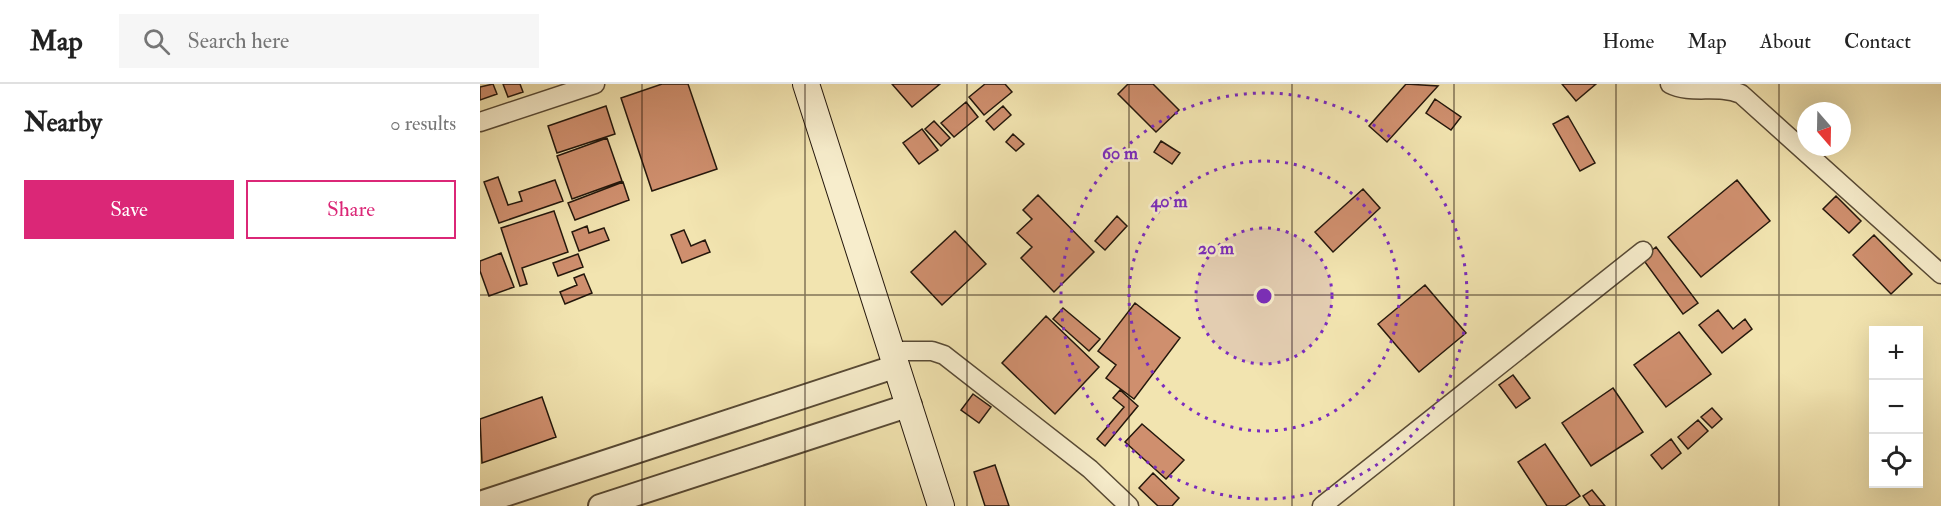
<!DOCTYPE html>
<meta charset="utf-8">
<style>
body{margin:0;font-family:"IM FELL Double Pica",serif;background:#f6f6f6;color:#222}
.controls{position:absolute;right:18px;bottom:18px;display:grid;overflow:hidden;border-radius:0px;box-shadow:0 6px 24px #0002}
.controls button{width:54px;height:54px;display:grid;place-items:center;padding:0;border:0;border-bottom:2px solid #e0e0e0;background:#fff;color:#222;font:30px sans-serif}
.compass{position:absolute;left:1317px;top:18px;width:54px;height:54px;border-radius:50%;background:#fff;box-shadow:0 6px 24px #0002;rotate:160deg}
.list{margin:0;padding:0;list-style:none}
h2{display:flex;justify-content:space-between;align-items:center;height:78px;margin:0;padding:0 24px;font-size:26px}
h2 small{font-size:20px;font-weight:400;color:#767676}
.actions{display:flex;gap:12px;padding:18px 24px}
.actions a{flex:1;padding:14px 0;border:2px solid #db2777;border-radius:0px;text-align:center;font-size:21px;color:#db2777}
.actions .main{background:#db2777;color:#fff}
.icon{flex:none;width:33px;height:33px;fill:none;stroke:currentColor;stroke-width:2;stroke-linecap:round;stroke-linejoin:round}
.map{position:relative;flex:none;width:1461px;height:422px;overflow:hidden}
header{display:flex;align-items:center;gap:36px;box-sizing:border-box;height:84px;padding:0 30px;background:#fff;border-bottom:2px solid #e0e0e0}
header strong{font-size:28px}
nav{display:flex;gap:33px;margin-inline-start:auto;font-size:21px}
.search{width:420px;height:54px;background:#f6f6f6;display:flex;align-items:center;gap:15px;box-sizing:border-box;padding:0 21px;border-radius:0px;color:#767676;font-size:22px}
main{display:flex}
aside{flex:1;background:#fff}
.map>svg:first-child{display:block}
.building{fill:#cf8f6e;stroke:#24170c;stroke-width:1.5}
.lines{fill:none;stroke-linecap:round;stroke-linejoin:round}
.minor-casing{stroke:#584a35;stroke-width:21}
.tertiary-casing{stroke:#584a35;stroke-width:26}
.secondary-casing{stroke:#24170c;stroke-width:28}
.minor{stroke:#f7edcc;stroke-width:18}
.tertiary{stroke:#f7edcc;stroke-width:22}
.secondary{stroke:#f7edcc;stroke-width:26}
.grid{fill:none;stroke:#24170c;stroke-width:1.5;stroke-opacity:0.55}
.ring{fill:none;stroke:#7b2cbf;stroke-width:3;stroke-dasharray:3 6}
.centre{fill:#7b2cbf;stroke:#f7edcc;stroke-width:3}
.ring-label{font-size:18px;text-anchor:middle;font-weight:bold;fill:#7b2cbf;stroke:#f7edcc;stroke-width:5;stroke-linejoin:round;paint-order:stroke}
</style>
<header>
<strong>Map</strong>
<div class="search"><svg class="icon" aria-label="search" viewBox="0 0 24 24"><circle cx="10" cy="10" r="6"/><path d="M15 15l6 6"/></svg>Search here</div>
<nav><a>Home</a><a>Map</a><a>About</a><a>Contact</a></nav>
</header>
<main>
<aside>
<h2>Nearby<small>0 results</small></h2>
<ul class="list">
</ul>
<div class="actions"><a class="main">Save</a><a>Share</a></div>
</aside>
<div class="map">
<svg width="1461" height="422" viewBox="0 0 1461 422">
<rect width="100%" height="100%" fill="#f2e4b0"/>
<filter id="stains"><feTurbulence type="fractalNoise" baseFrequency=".00333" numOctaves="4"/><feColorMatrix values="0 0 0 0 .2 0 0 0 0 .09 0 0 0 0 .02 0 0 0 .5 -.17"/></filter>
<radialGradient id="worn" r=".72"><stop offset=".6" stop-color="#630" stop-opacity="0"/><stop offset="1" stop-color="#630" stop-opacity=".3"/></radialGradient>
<path class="building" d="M13,0L17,10L0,16V3Z
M23,0H40L43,8L28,13Z
M182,0H208L237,85L172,107L141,14Z
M412,0H460L432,23Z
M505,0H525L532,8L504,31L489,13Z
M648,0H673L699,26L676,48L638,10Z
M926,0L958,2L907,58L889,42Z
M1082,0H1116L1096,17Z
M955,15L981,33L971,46L946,29Z
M486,18L498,33L474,53L461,39Z
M126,22L135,50L77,69L68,42Z
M523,22L531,31L514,46L506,37Z
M1088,32L1115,79L1100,87L1073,40Z
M454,37L470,54L461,62L445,45Z
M442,45L458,66L439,80L423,59Z
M533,50L544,60L536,67L526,58Z
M127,54L142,97L92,115L77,72Z
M681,57L700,69L692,80L674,68Z
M18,93L28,121L42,117L39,108L75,96L83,117L19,139L4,98Z
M1257,96L1290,137L1221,193L1188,153Z
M143,98L149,116L95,136L88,119Z
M883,105L900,124L853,168L835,148Z
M558,111L614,168L574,208L541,174L552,163L537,149L552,135L543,126Z
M1356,112L1381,137L1369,149L1343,125Z
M74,127L88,168L42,184L47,200L40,202L21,144Z
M637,132L647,142L625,166L615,157Z
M107,142L109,149L124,144L129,156L99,167L92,148Z
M204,146L211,162L225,156L230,168L202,179L191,151Z
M475,147L506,180L462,221L431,188Z
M1394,151L1432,190L1411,210L1373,171Z
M1176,163L1218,219L1203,230L1162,174Z
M21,169L34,203L9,212L0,187V177Z
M98,170L103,183L78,192L73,179Z
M104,190L112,209L85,220L80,208L97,201L94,194Z
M945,201L986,249L939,288L898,240Z
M655,219L700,254L654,315L626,294L636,281L618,267Z
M583,224L620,255L609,267L573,235Z
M1238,226L1253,245L1265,235L1272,245L1242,269L1219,241Z
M566,232L619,283L575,330L522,279Z
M1199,248L1231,290L1186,323L1154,281Z
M1033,291L1050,314L1036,324L1019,301Z
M1133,304L1163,348L1111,382L1082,339Z
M640,306L658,322L625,362L617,355L644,323L633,314Z
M493,310L511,323L499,339L481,326Z
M62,313L76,353L2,379L0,335Z
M1232,324L1242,335L1232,344L1221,333Z
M1218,336L1228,347L1208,365L1198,353Z
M662,340L704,376L686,395L645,358Z
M1191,355L1201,369L1182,385L1171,371Z
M1065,360L1100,412L1085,422H1067L1038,378Z
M515,381L529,422H505L494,388Z
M673,389L699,414L692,422H678L659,404Z
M1112,406L1125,422H1110L1103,412Z"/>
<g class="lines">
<defs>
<path id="minor" d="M1190,0C1211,11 1237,0 1261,10L1461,190
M0,38L115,0
M412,267H452L464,271L610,385L649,422
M842,422L1163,167"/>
<path id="tertiary" d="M0,419L417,282
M120,422L430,321"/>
<path id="secondary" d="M326,0L461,422"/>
</defs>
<use href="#minor" class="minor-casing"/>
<use href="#tertiary" class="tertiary-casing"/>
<use href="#secondary" class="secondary-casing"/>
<use href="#minor" class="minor"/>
<use href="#tertiary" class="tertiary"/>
<use href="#secondary" class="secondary"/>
</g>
<path class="grid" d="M162,0V422M325,0V422M487,0V422M649,0V422M812,0V422M974,0V422M1136,0V422M1299,0V422M0,211H1461"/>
<circle cx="784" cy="212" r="68" fill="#7b2cbf" fill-opacity=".12"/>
<g class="ring">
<circle cx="784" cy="212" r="68"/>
<circle cx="784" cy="212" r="135"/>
<circle cx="784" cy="212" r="203"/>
</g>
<circle cx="784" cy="212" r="9" class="centre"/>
<g class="ring-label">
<text x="640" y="75">60 m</text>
<text x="689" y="123">40 m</text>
<text x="736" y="170">20 m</text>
</g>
<rect width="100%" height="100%" filter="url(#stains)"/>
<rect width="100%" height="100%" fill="url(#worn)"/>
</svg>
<div class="controls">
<button>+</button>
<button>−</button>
<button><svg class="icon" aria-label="locate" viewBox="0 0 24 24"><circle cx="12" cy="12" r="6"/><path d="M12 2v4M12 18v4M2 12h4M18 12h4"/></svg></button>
</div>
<svg class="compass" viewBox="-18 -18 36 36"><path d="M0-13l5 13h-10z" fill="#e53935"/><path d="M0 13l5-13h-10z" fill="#767676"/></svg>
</div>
</main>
